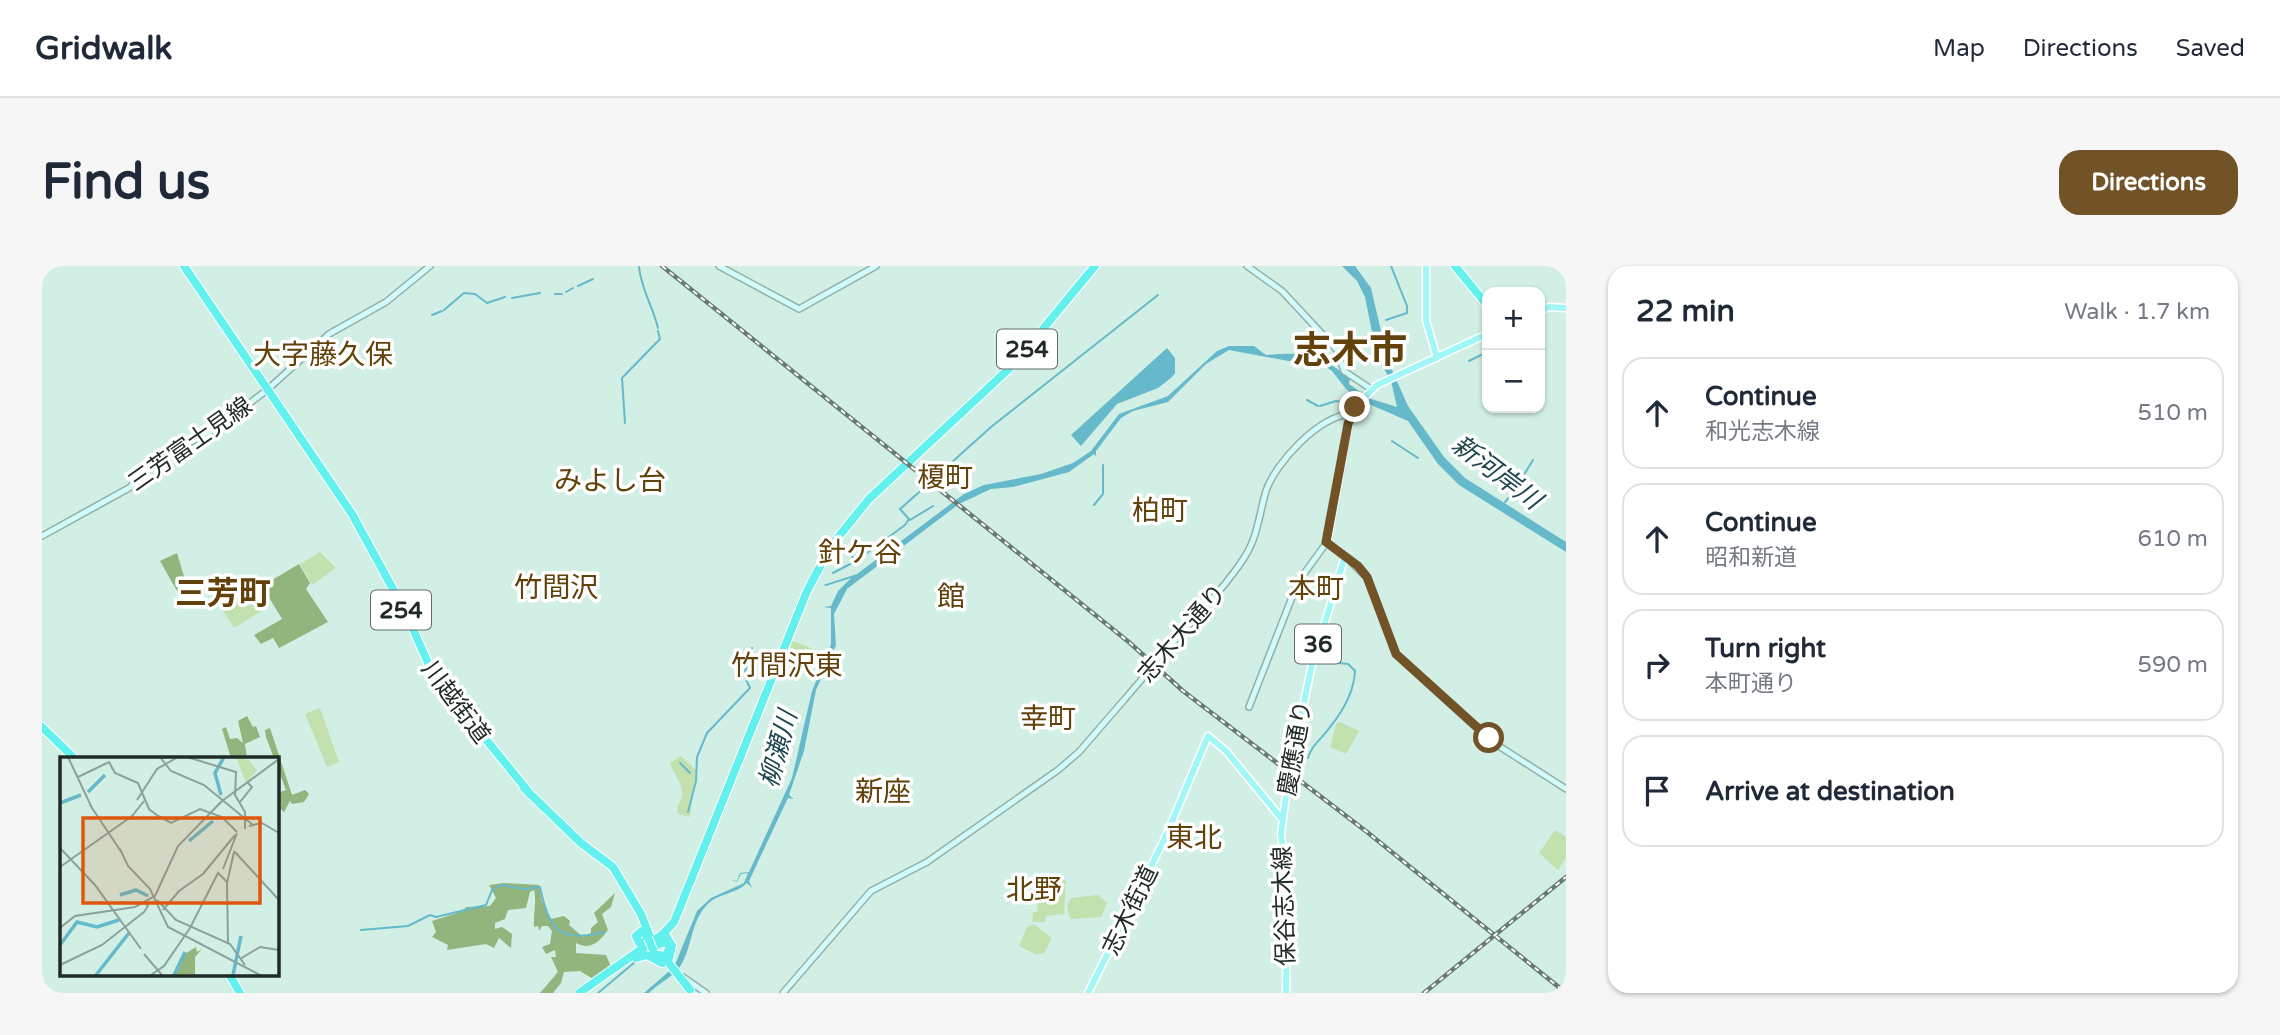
<!DOCTYPE html>
<meta charset="utf-8">
<style>
body{margin:0;font-family:"Varela Round","Noto Sans JP",sans-serif;background:#f6f6f7;color:#1f2937}
.controls{position:absolute;right:21px;top:21px;display:grid;overflow:hidden;border-radius:14px;box-shadow:0 2px 5px #0004}
.controls button{width:63px;height:63px;display:grid;place-items:center;padding:0;border:0;border-bottom:2px solid #e0e1e3;background:#fff;color:#1f2937;font:35px sans-serif}
.stop{position:absolute;width:21px;height:21px;margin:-16px;border:5px solid #715327;border-radius:50%;background:#fff}
.stop.end{background:#715327;border-color:#fff;box-shadow:0 2px 7px #0008}
.list{margin:0;padding:0;list-style:none}
h2{display:flex;justify-content:space-between;align-items:center;height:91px;margin:0;padding:0 28px;font-size:30px}
h2 small{font-size:23px;font-weight:400;color:#747a83}
.list li{display:grid;grid-template-columns:46px 1fr auto;gap:21px;align-items:center;box-sizing:border-box;height:112px;margin:0 14px 14px;padding:0 14px;border:2px solid #e0e1e3;border-radius:21px}
.list b{display:block;font-size:26px;white-space:nowrap}
.list p{margin:0;font-size:23px;white-space:nowrap;color:#747a83}
.list em{font-size:23px;font-style:normal;color:#747a83}
.icon{flex:none;width:38px;height:38px;fill:none;stroke:currentColor;stroke-width:2;stroke-linecap:round;stroke-linejoin:round}
.map{position:relative;flex:none;width:1524px;height:727px;overflow:hidden;border-radius:21px}
header{display:flex;align-items:center;gap:42px;box-sizing:border-box;height:98px;padding:0 35px;background:#fff;border-bottom:2px solid #e0e1e3}
header strong{font-size:33px}
nav{display:flex;gap:38px;margin-inline-start:auto;font-size:24px}
.intro{display:flex;align-items:center;justify-content:space-between;box-sizing:border-box;height:168px;padding:0 42px}
h1{margin:0;font-size:49px}
.button{padding:18px 32px;border-radius:21px;background:#715327;color:#fff;font-size:24px;font-weight:700}
main{display:flex;gap:42px;padding:0 42px}
aside{flex:1;background:#fff;border-radius:21px;box-shadow:0 2px 5px #0004}
.map>svg:first-child{display:block}
.green{fill:#c2e1af}
.forest{fill:#92b47d}
.water{fill:#65b9cb}
.lines{fill:none;stroke-linecap:round;stroke-linejoin:round}
.stream{stroke:#65b9cb;stroke-width:2}
.secondary-casing{stroke:#94b0a7;stroke-width:8}
.primary-casing{stroke:#fff;stroke-width:9}
.highway-casing{stroke:#fff;stroke-width:10}
.secondary{stroke:#d0fbfa;stroke-width:5}
.primary{stroke:#a1f7f5;stroke-width:6}
.highway{stroke:#62f1ee;stroke-width:8}
.rail-casing{stroke:#687a74;stroke-width:4.5}
.rail{stroke:#fff;stroke-width:2;stroke-dasharray:5;stroke-linecap:butt}
.secondary-bridge-casing{stroke:#94b0a7;stroke-width:8;stroke-linecap:butt}
.primary-bridge-casing{stroke:#fff;stroke-width:9;stroke-linecap:butt}
.highway-bridge-casing{stroke:#fff;stroke-width:10;stroke-linecap:butt}
.secondary-bridge{stroke:#d0fbfa;stroke-width:5}
.primary-bridge{stroke:#a1f7f5;stroke-width:6}
.highway-bridge{stroke:#62f1ee;stroke-width:8}
.route{stroke:#715327;stroke-width:9}
.labels{text-anchor:middle;stroke-width:7;stroke-linejoin:round;paint-order:stroke}
.shield{fill:#fff;stroke:#636b68;stroke-width:2}
.shield-label{font-size:23px;font-weight:bold;fill:#202b27}
.street-label{font-size:24px;fill:#202b27;stroke:#fff}
.water-label{font-size:26px;font-style:italic;fill:#1e454e;stroke:#fff}
.quarter-label{font-size:28px;fill:#62410a;stroke:#fff}
.district-label{font-size:32px;font-weight:bold;fill:#62410a;stroke:#fff}
.town-label{font-size:38px;font-weight:bold;fill:#62410a;stroke:#fff}
.inset-river{fill:none;stroke:#65b9cb;stroke-width:3.5}
.inset-road{fill:none;stroke:#8ba199;stroke-width:2}
.view{fill:#de570d;fill-opacity:0.15;stroke:#de570d;stroke-width:3.5}
.inset-edge{fill:none;stroke:#202b27;stroke-width:3.5}
</style>
<header>
<strong>Gridwalk</strong>
<nav><a>Map</a><a>Directions</a><a>Saved</a></nav>
</header>
<div class="intro"><h1>Find us</h1><a class="button">Directions</a></div>
<main>
<div class="map">
<svg width="1524" height="727" viewBox="0 0 1524 727">
<rect width="100%" height="100%" fill="#d2efe5"/>
<path class="green" d="M278,286L294,302L270,319L258,298Z
M215,318L228,340L192,362L178,340Z
M751,375L774,384L769,402L743,392Z
M278,442L297,496L285,501L263,448Z
M1298,456L1317,465L1304,488L1288,481L1294,458Z
M639,490L654,504L648,551L636,548C633,537 641,536 640,526C639,514 631,508 628,497Z
M1513,564L1524,571V592L1516,604L1497,587Z
M1016,612L1024,615L1022,648L1004,650L1003,656H990L991,646H995L996,637H1000V628H1005L1009,613Z
M1056,629L1065,637L1059,651L1028,653L1025,640L1029,632Z
M992,658L1010,672L1002,687L995,689L977,680L985,661Z"/>
<path class="forest" d="M135,287L144,317L150,316L135,325L118,295Z
M257,298L268,317L264,323L286,356L237,382L231,372L219,378L212,369L240,353L220,320Z
M205,450L211,461L214,460L218,471L203,478L205,492H189L180,463L184,461L188,473L195,472L201,477L196,455Z
M228,462L250,529L263,524L267,528L262,536L250,538L248,535L242,546L235,540V527L244,524L224,471L223,464Z
M462,617L497,619L500,635L509,653L522,650L528,655L527,659L541,671L549,667V662L556,656L552,647L573,627L569,641L560,648L566,664C556,678 547,684 534,677V687L564,689L569,701L551,713L538,705L522,706L519,717L511,727H498L516,706L509,691H514L513,684L504,688L500,681L508,678L510,665L506,660H500L497,665L496,660L492,661C491,647 495,638 492,624L488,626L484,642L466,644L463,653L453,657V663L460,661L470,668L469,682L457,672L452,682L444,678L405,684L406,679L390,671L394,666L390,655L421,645L424,641L448,640L454,632L447,619Z"/>
<path class="water" d="M1300,0H1313L1329,22L1346,95L1366,140L1402,191L1423,212L1524,276V286L1417,219L1396,198L1366,155L1320,135L1304,123L1290,105L1273,93L1252,96L1187,84L1164,98L1126,136L1091,145L1079,152L1054,185V190L1052,188L1027,206L971,221L949,223L917,238L805,323L792,348L794,379L774,424L762,485L747,529L752,533L746,532L707,615L710,622L705,617C693,629 675,627 664,640C649,656 650,681 639,699C632,711 616,717 607,727H602L632,701L655,645L669,632L702,617L706,607L699,608L695,616L689,614L695,615L698,607L707,606L750,512L770,425L789,379V342L781,341L789,340L796,325L809,312L784,320L781,319L815,308L922,228L942,219L999,208L1031,197L1049,185L1077,148L1126,130L1175,85L1187,80H1212L1224,89C1261,86 1275,87 1308,112L1307,118L1326,132L1355,141L1349,115L1335,91L1323,31L1315,15Z
M1125,82L1133,92V107L1130,111L1116,122L1075,138L1039,180L1029,169Z"/>
<g class="lines">
<path class="stream" d="M597,1C599,23 611,41 616,62
M536,20L551,13
M524,26L531,22
M513,28H520
M470,32L498,27
M402,44L422,27L433,28L445,37L463,31
M390,49L400,45
M1344,54L1365,47V40L1349,0
M1444,86H1445
M1427,95L1439,89
M1265,134L1276,140
M1278,140L1294,135L1314,138
M583,157L580,112L618,73L616,65
M1350,175L1376,192
M909,197L949,161L1116,29
M1472,225L1491,194
M1463,236L1471,227
M1052,239L1061,228V199
M868,254L891,240
M796,278L798,276L814,295L863,259L867,253L858,243L908,199
M791,307L814,295
M1266,492C1270,478 1280,473 1288,461C1301,445 1312,425 1313,405L1306,398L1288,396L1287,390
M638,497L648,507
M646,546L654,515L655,491L665,467L708,422L702,409L710,382
M319,664L366,660L388,649L394,651L444,639L450,624L459,619L482,623L498,621C507,663 517,678 562,666
M556,727L593,696"/>
<defs>
<path id="secondary" d="M677,0L757,43L834,0
M1205,0L1240,25L1295,84L1302,105L1329,123
M0,270L87,222L116,194L176,161L225,124L287,68L344,36L388,0
M1303,290L1326,313L1354,388L1449,475L1524,523
M1129,379C1153,351 1182,323 1202,292C1216,271 1217,248 1224,225C1234,196 1277,150 1309,148
M1207,441L1256,316L1285,276
M641,711L664,727
M741,727L829,625L885,596L1016,504L1037,486L1082,434"/>
<path id="primary" d="M1384,0V54L1395,92
M1498,45L1507,41L1524,42
M1255,469L1269,403L1303,290L1285,276L1308,150L1313,141L1335,119L1445,68
M1243,537L1239,568L1245,623L1244,727
M1046,727L1123,572L1166,470L1184,485L1240,553"/>
<path id="highway" d="M142,0L310,248L363,345L391,408L485,524
M1413,0L1445,39
M0,461L32,492
M482,522L539,577L571,601L599,648L608,671
M624,670L630,680L626,696L648,724
M606,672L600,665L594,670L597,677L608,675
M613,680L622,676L628,680L624,690L616,689
M594,692L605,689L620,697
M187,708L198,727
M537,727L621,668L632,656L765,325L789,280L827,233L972,98L1053,0"/>
</defs>
<use href="#secondary" class="secondary-casing"/>
<use href="#primary" class="primary-casing"/>
<use href="#highway" class="highway-casing"/>
<use href="#secondary" class="secondary"/>
<use href="#primary" class="primary"/>
<use href="#highway" class="highway"/>
<defs>
<path id="rail" d="M620,0L1088,377L1141,425L1325,566L1524,727
M1382,727L1524,611"/>
</defs>
<use href="#rail" class="rail-casing"/>
<use href="#rail" class="rail"/>
<defs>
<path id="secondary-bridge" d="M1082,434L1129,379"/>
<path id="primary-bridge" d="M1243,537L1255,469"/>
<path id="highway-bridge" d="M606,672L611,684"/>
</defs>
<use href="#secondary-bridge" class="secondary-bridge-casing"/>
<use href="#primary-bridge" class="primary-bridge-casing"/>
<use href="#highway-bridge" class="highway-bridge-casing"/>
<use href="#secondary-bridge" class="secondary-bridge"/>
<use href="#primary-bridge" class="primary-bridge"/>
<use href="#highway-bridge" class="highway-bridge"/>
</g>
<g class="lines">
<path class="route" d="M1313,141L1306,158L1284,276L1316,300L1325,311L1354,388L1447,472"/>
</g>
<g class="labels">
<g class="shield">
<rect x="955" y="63.5" width="60" height="39" rx="5"/>
<rect x="329" y="324.5" width="60" height="39" rx="5"/>
<rect x="1253" y="358.5" width="46" height="39" rx="5"/>
</g>
<g class="shield-label">
<text x="985" y="91">254</text>
<text x="359" y="352">254</text>
<text x="1276" y="386">36</text>
</g>
<g class="street-label">
<text transform="translate(148 178) rotate(-35)" y="8">三芳富士見線</text>
<text transform="translate(1140 367) rotate(-49)" y="8">志木大通り</text>
<text transform="translate(414 436) rotate(53)" y="8">川越街道</text>
<text transform="translate(1253 482) rotate(-80)" y="8">慶應通り</text>
<text transform="translate(1242 640) rotate(-92)" y="8">保谷志木線</text>
<text transform="translate(1088 644) rotate(-64)" y="8">志木街道</text>
</g>
<g class="water-label">
<text transform="translate(1455 206) rotate(37)" y="9">新河岸川</text>
<text transform="translate(736 483) rotate(-75)" y="9">柳瀬川</text>
</g>
<g class="quarter-label">
<text x="281" y="98">大字藤久保</text>
<text x="903" y="221">榎町</text>
<text x="568" y="224">みよし台</text>
<text x="1118" y="254">柏町</text>
<text x="818" y="296">針ケ谷</text>
<text x="514" y="331">竹間沢</text>
<text x="1274" y="332">本町</text>
<text x="909" y="340">館</text>
<text x="745" y="409">竹間沢東</text>
<text x="1006" y="462">幸町</text>
<text x="841" y="535">新座</text>
<text x="1152" y="581">東北</text>
<text x="992" y="633">北野</text>
</g>
<g class="district-label">
<text x="181" y="338">三芳町</text>
</g>
<g class="town-label">
<text x="1308" y="97">志木市</text>
</g>
</g>
<g transform="translate(18 491)">
<rect width="219" height="219" fill="#d2efe5"/>
<path d="M176,0L189,3L197,13L186,26Z" fill="#c2e1af"/>
<path d="M136,190L137,195L142,192L135,200V218H114L123,198Z" fill="#92b47d"/>
<path class="inset-river" d="M28,35L45,18M161,38L155,16L164,0M0,46L21,38M129,84L153,64M60,138L76,133L88,139M0,188L17,165L37,170L59,163M36,218L69,176M114,218L125,195M173,218L181,179"/>
<path class="inset-road" d="M8,0L32,51M100,0L111,14L144,28L193,68M127,0L176,15L175,38L185,55V72M18,20L49,5L55,16L78,26L89,52L98,59L111,66L140,52L162,60L177,75M77,43L97,12L118,0M180,45L192,30L187,25M30,48L62,96M189,69L202,66L219,76M0,91L35,128L81,192M60,92L68,109L90,132L108,170L200,218M174,94L219,143M0,110L72,59L84,44M163,112L177,76M97,143L116,163L170,187L185,208M103,153L119,134L143,117L175,78M0,171L15,159L75,150L95,139L118,89L162,44L219,2M168,187L167,126L174,95M84,197L102,218M180,202L200,190L219,193M0,208L42,188L84,155L88,149L85,146M91,218L104,209L130,171L158,116L167,125"/>
<path class="view" d="M23,61H200V146H23Z"/>
<rect width="219" height="219" class="inset-edge"/>
</g>
</svg>
<div class="controls">
<button>+</button>
<button>−</button>
</div>
<div class="stop" style="left:1447px;top:472px"></div>
<div class="stop end" style="left:1313px;top:141px"></div>
</div>
<aside>
<h2>22 min<small>Walk · 1.7 km</small></h2>
<ul class="list">
<li><svg class="icon" aria-label="ahead" viewBox="0 0 24 24"><path d="M12 20V5M6 11l6-6 6 6"/></svg><div><b>Continue</b><p>和光志木線</p></div><em>510 m</em></li>
<li><svg class="icon" aria-label="ahead" viewBox="0 0 24 24"><path d="M12 20V5M6 11l6-6 6 6"/></svg><div><b>Continue</b><p>昭和新道</p></div><em>610 m</em></li>
<li><svg class="icon" aria-label="right" viewBox="0 0 24 24"><path d="M7 20v-9h11M14 6l5 5-5 5"/></svg><div><b>Turn right</b><p>本町通り</p></div><em>590 m</em></li>
<li><svg class="icon" aria-label="arrive" viewBox="0 0 24 24"><path d="M6 21V4h12l-3 4 3 4H6"/></svg><div><b>Arrive at destination</b></div></li>
</ul>
</aside>
</main>
